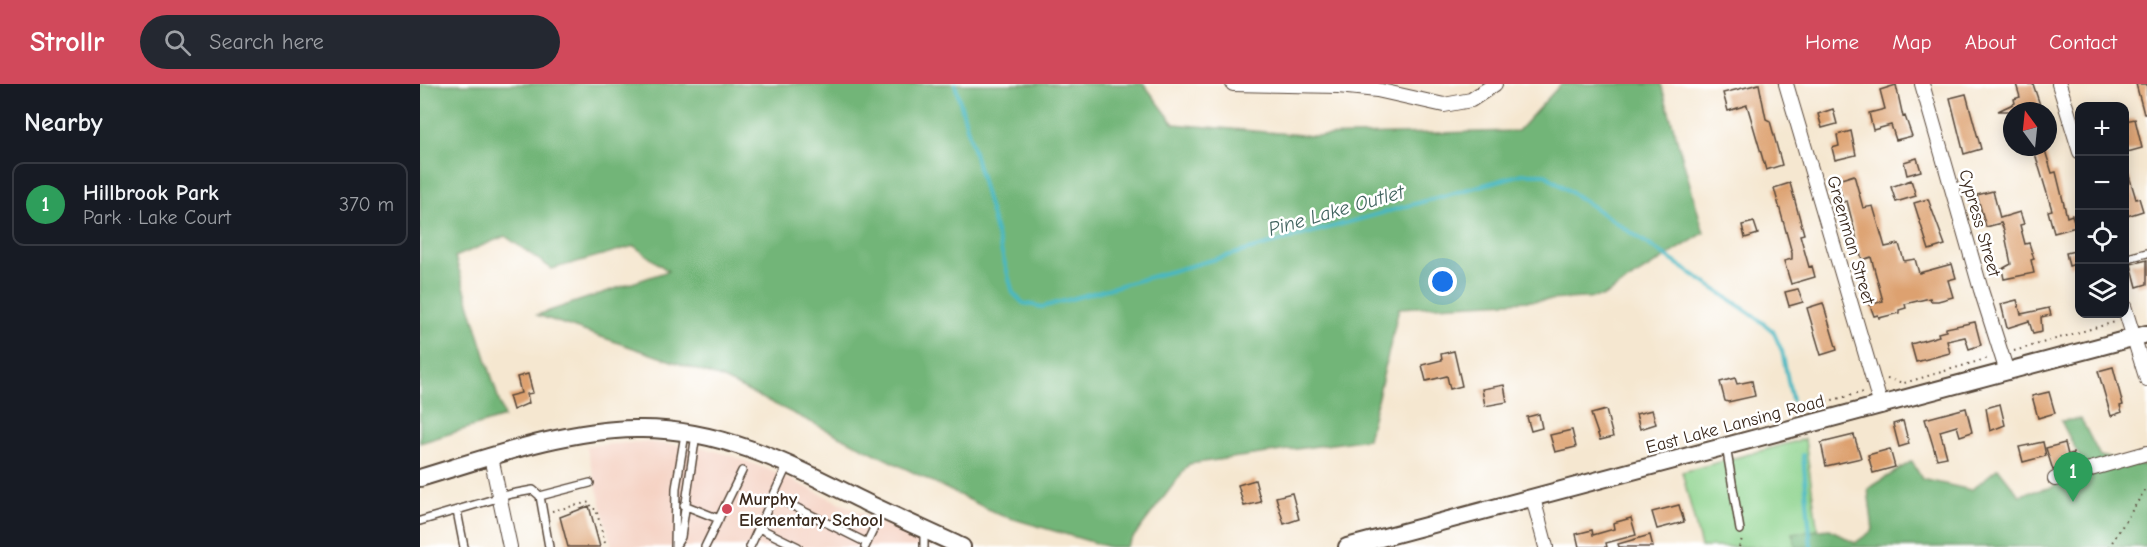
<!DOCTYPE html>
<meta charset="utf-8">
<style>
body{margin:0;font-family:"Comic Neue",sans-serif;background:#242831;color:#f1f3f6}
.controls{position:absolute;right:18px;top:18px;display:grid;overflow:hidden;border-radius:12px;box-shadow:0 3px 15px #0003}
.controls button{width:54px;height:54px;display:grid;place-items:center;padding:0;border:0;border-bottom:2px solid #363941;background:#171b24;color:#f1f3f6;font:30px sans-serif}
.compass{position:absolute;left:1583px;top:18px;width:54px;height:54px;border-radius:50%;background:#171b24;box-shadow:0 3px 15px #0003;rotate:345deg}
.you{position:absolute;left:1023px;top:198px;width:21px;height:21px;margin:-15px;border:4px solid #fff;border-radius:50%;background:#1a73e8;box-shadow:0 0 0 9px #1a73e833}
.badge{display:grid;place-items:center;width:39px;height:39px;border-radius:50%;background:#d1495b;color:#fff;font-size:20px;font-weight:700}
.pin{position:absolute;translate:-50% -50px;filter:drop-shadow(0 2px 3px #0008)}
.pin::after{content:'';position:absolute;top:32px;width:21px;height:18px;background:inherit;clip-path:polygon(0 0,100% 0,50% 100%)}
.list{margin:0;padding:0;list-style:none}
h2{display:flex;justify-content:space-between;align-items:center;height:78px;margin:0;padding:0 24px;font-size:26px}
h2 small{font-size:20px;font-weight:400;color:#9ea1a6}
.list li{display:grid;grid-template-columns:39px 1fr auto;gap:18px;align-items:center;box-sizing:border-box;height:84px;margin:0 12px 12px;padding:0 12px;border:2px solid #363941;border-radius:12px}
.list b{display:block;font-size:22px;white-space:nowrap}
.list p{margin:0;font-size:20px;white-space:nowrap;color:#9ea1a6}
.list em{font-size:20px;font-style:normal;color:#9ea1a6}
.icon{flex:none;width:33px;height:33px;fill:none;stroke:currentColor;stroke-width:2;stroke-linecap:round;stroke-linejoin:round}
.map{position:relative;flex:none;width:1727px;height:463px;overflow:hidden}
header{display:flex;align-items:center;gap:36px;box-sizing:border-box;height:84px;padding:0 30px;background:#d1495b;color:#fff}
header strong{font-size:28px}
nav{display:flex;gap:33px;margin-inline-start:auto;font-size:21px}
.search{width:420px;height:54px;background:#242831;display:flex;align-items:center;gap:15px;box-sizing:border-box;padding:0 21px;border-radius:33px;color:#9ea1a6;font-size:22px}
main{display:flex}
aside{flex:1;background:#171b24}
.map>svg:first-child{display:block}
.built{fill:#f5d2c3}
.green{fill:#8dd38d;stroke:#647e56;stroke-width:1.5}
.forest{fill:#72b578;stroke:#56704b;stroke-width:1.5}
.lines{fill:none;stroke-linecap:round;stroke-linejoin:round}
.stream{stroke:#49b8c1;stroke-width:4}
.building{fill:#dda16f}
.service-casing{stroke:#574639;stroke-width:10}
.minor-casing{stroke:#574639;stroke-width:16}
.tertiary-casing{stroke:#574639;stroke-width:20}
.path{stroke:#574639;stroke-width:2;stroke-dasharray:1.5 4.5;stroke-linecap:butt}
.service{stroke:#fff;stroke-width:7}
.minor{stroke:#fff;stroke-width:14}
.tertiary{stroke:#fff;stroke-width:16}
.poi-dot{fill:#d1495b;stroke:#fff;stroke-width:2}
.labels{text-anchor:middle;stroke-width:5;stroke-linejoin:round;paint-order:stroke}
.street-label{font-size:18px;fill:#3b2a1e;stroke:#fff}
.poi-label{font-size:18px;font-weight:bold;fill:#3b2a1e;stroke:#fff;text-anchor:start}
.water-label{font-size:20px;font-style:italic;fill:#41635f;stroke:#fff}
</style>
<header>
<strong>Strollr</strong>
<div class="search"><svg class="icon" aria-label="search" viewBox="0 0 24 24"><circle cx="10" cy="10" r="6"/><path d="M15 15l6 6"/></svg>Search here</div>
<nav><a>Home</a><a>Map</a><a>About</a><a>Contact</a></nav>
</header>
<main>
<aside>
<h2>Nearby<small></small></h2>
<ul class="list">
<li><span class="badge" style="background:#2e9e5b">1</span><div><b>Hillbrook Park</b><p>Park · Lake Court</p></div><em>370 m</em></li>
</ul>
</aside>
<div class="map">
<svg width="1727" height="463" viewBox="0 0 1727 463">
<rect width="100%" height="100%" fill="#fff"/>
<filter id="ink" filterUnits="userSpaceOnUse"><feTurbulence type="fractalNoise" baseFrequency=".0167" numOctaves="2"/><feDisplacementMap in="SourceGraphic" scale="12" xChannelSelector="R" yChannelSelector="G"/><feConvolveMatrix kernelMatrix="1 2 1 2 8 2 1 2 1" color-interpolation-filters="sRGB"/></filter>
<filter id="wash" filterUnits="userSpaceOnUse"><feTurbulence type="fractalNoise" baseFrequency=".008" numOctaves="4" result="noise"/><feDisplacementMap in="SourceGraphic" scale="24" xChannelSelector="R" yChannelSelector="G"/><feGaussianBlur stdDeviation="1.35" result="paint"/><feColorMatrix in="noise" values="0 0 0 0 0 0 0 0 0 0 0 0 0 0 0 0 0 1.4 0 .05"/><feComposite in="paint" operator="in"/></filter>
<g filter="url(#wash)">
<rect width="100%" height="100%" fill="#f5e7d0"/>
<path class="built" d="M223,358L281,363L309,371L352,387L514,463H192L166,362Z"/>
<path class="green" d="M1385,355L1400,463H1281L1262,388Z"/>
<path class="forest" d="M0,0H724L754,40L893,52L1098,47L1141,0H1241L1284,149L1182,213L979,224L948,355L769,380L706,463H689L580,431L301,294L117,231L248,187L214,162L132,185L85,152L35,173L84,333L0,359Z
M1661,335L1680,372L1727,382V463H1376L1372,449L1410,445L1435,459L1453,446L1448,405L1492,377L1502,395L1551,406L1578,384L1599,411L1633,403L1660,374L1641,337Z"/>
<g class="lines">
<path class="stream" d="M535,0L593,209L603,219L622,223L1103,90H1124L1333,231L1353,247L1362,267L1372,316
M1383,371L1391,463"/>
</g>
<g id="blocks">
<path class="building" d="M1339,0L1346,35L1350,37L1362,81L1346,86L1327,21L1308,27L1303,9Z
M1596,0H1613L1622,27H1578L1595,19L1594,15L1600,13Z
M1716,0H1727V30H1724Z
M1476,1L1483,33L1485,32L1492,52L1476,56L1471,41L1453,46L1449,29L1465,25L1460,6Z
M1546,10L1561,65L1544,70L1530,14Z
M1413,25L1417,40L1402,44L1398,30Z
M1715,35L1722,64L1704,69V52H1707L1704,37Z
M1431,47L1436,71L1415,76L1412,64L1419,62L1417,51Z
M1613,63H1624L1632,89L1636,88L1647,133L1652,131L1656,143L1634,149L1628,127L1632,126Z
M1497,74L1501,87L1487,91L1484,78Z
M1707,85L1716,115L1719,114L1723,127L1704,133V86Z
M1434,91L1443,124L1453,122L1465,163L1479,160L1484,177L1495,175L1499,189L1532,180L1536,194L1528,196L1533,213L1518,217H1511L1510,214L1485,220L1486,224L1479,226V229L1459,234L1458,231L1454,232L1450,221L1463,217L1451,173L1442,176L1427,117L1423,118L1418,96Z
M1491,96L1496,112L1476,118L1471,103Z
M1370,99L1384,150L1380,151L1389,183L1392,182L1395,193L1371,200L1364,177L1372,175V169L1354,104Z
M1573,107L1580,134L1600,128L1604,140L1600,141L1605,160L1609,159L1614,175L1611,176L1614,189L1584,195L1582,185L1591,180L1584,146L1581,139L1566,143L1557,111Z
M1508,115L1525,161L1509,166L1494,119Z
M1334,138L1338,150L1325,154L1322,141Z
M1659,166V179L1649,182L1646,169Z
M1727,176V200L1717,203L1711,180Z
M1378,205L1383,218L1369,222L1365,208Z
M1597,216L1601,230L1629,224L1631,231L1621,233L1622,248L1613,250L1609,237L1587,244L1581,220Z
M1403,219L1417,266L1401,271L1387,224Z
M1555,238L1561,261L1549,265L1545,253L1527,257L1530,269L1496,278L1491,260L1519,252L1518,249L1526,247V244Z
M1034,267L1042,302L1030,305L1027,292L1006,297L1002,281L1022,276L1021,270Z
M1693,283L1703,321L1700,322L1702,328L1691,332L1678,287Z
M108,290L113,309L107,310L109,319L93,326L89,312L101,309L97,293Z
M1315,294L1317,300L1332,297L1335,312L1308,318L1305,317L1300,298Z
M1084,301L1087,318L1065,322L1062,305Z
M1629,308L1635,329L1618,334L1612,312Z
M1580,320L1585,341L1570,347L1566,324Z
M1546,324L1552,348L1540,352L1537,342L1520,347L1527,373L1517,375L1505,335Z
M1186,326L1193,353L1180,356L1171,330Z
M1232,326L1236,340L1220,345L1216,330Z
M1119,330L1122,344L1111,347L1107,333Z
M1483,337L1489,360L1479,363L1473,340Z
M1152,346L1156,363L1135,368L1130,351Z
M1434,351L1441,374L1406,382L1401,359Z
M1623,358L1626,372L1603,378L1599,363Z
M1645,359L1648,371L1653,369L1656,380L1633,386L1626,364Z
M1470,365L1475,383L1453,389L1448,371Z
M835,396L841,418L824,422L818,401Z
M872,409L879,435L864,440L856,413Z
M1259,421L1264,438L1237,445L1232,428Z
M169,422L180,463H148L140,433Z
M1211,434L1216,451L1186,459L1187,463H1159L1156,450L1172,446L1173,451L1194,445L1193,439Z
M1230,451L1233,463H1199L1198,460Z"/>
</g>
</g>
<g filter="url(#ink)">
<use href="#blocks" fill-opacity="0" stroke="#574639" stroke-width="1.5"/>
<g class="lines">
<defs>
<path id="service" d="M1704,175L1727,169
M1306,362L1320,446
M120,412L170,399
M353,412L447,459
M264,421L299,435
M37,427L44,463
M0,437L91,410L113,406L120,412L129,463
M339,444L378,463
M256,461L261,453L276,350
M255,463L256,404L265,350
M285,463L322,387
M330,463L367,382
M445,463L462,427
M504,463V448"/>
<path id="minor" d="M813,0L918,2L957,6L1024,21L1051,16L1075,0
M1366,0L1461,322
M1502,0L1561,206L1587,288
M1639,0L1660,68
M1704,222L1727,296
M71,373L90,463
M1635,395L1727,369
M1113,414L1126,463"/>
<path id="tertiary" d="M0,394C70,373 143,346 216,345C301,343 373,382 447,419C478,434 510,448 542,463
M927,463L1727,250"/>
</defs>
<use href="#service" class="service-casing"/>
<use href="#minor" class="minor-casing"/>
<use href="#tertiary" class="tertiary-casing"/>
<path class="path" d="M1594,267L1695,238
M1467,295L1484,299L1569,274
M1389,322L1444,308
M132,427L170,418L172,425H176L186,463
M1319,463L1322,455
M1689,463L1727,403"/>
<use href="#service" class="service"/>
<use href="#minor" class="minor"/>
<use href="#tertiary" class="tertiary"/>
</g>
</g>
<circle class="poi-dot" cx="307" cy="425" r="6"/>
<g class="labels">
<g class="street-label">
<text transform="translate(1560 139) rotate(74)" y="6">Cypress Street</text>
<text transform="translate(1431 156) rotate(74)" y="6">Greenman Street</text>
<text transform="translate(1315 340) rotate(-15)" y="6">East Lake Lansing Road</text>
</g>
<g class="poi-label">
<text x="319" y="421">Murphy<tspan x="319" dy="21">Elementary School</tspan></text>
</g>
<g class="water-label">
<text transform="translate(916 126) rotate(-16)" y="7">Pine Lake Outlet</text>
</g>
</g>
</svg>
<div class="controls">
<button>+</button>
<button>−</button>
<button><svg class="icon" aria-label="locate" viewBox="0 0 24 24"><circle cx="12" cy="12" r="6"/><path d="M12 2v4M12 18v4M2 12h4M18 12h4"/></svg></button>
<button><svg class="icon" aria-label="layers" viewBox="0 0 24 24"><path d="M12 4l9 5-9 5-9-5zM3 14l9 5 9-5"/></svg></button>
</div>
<svg class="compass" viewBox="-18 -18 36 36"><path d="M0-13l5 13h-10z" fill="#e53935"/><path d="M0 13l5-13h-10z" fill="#9ea1a6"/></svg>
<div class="you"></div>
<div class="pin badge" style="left:1653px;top:418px;background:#2e9e5b">1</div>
</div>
</main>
